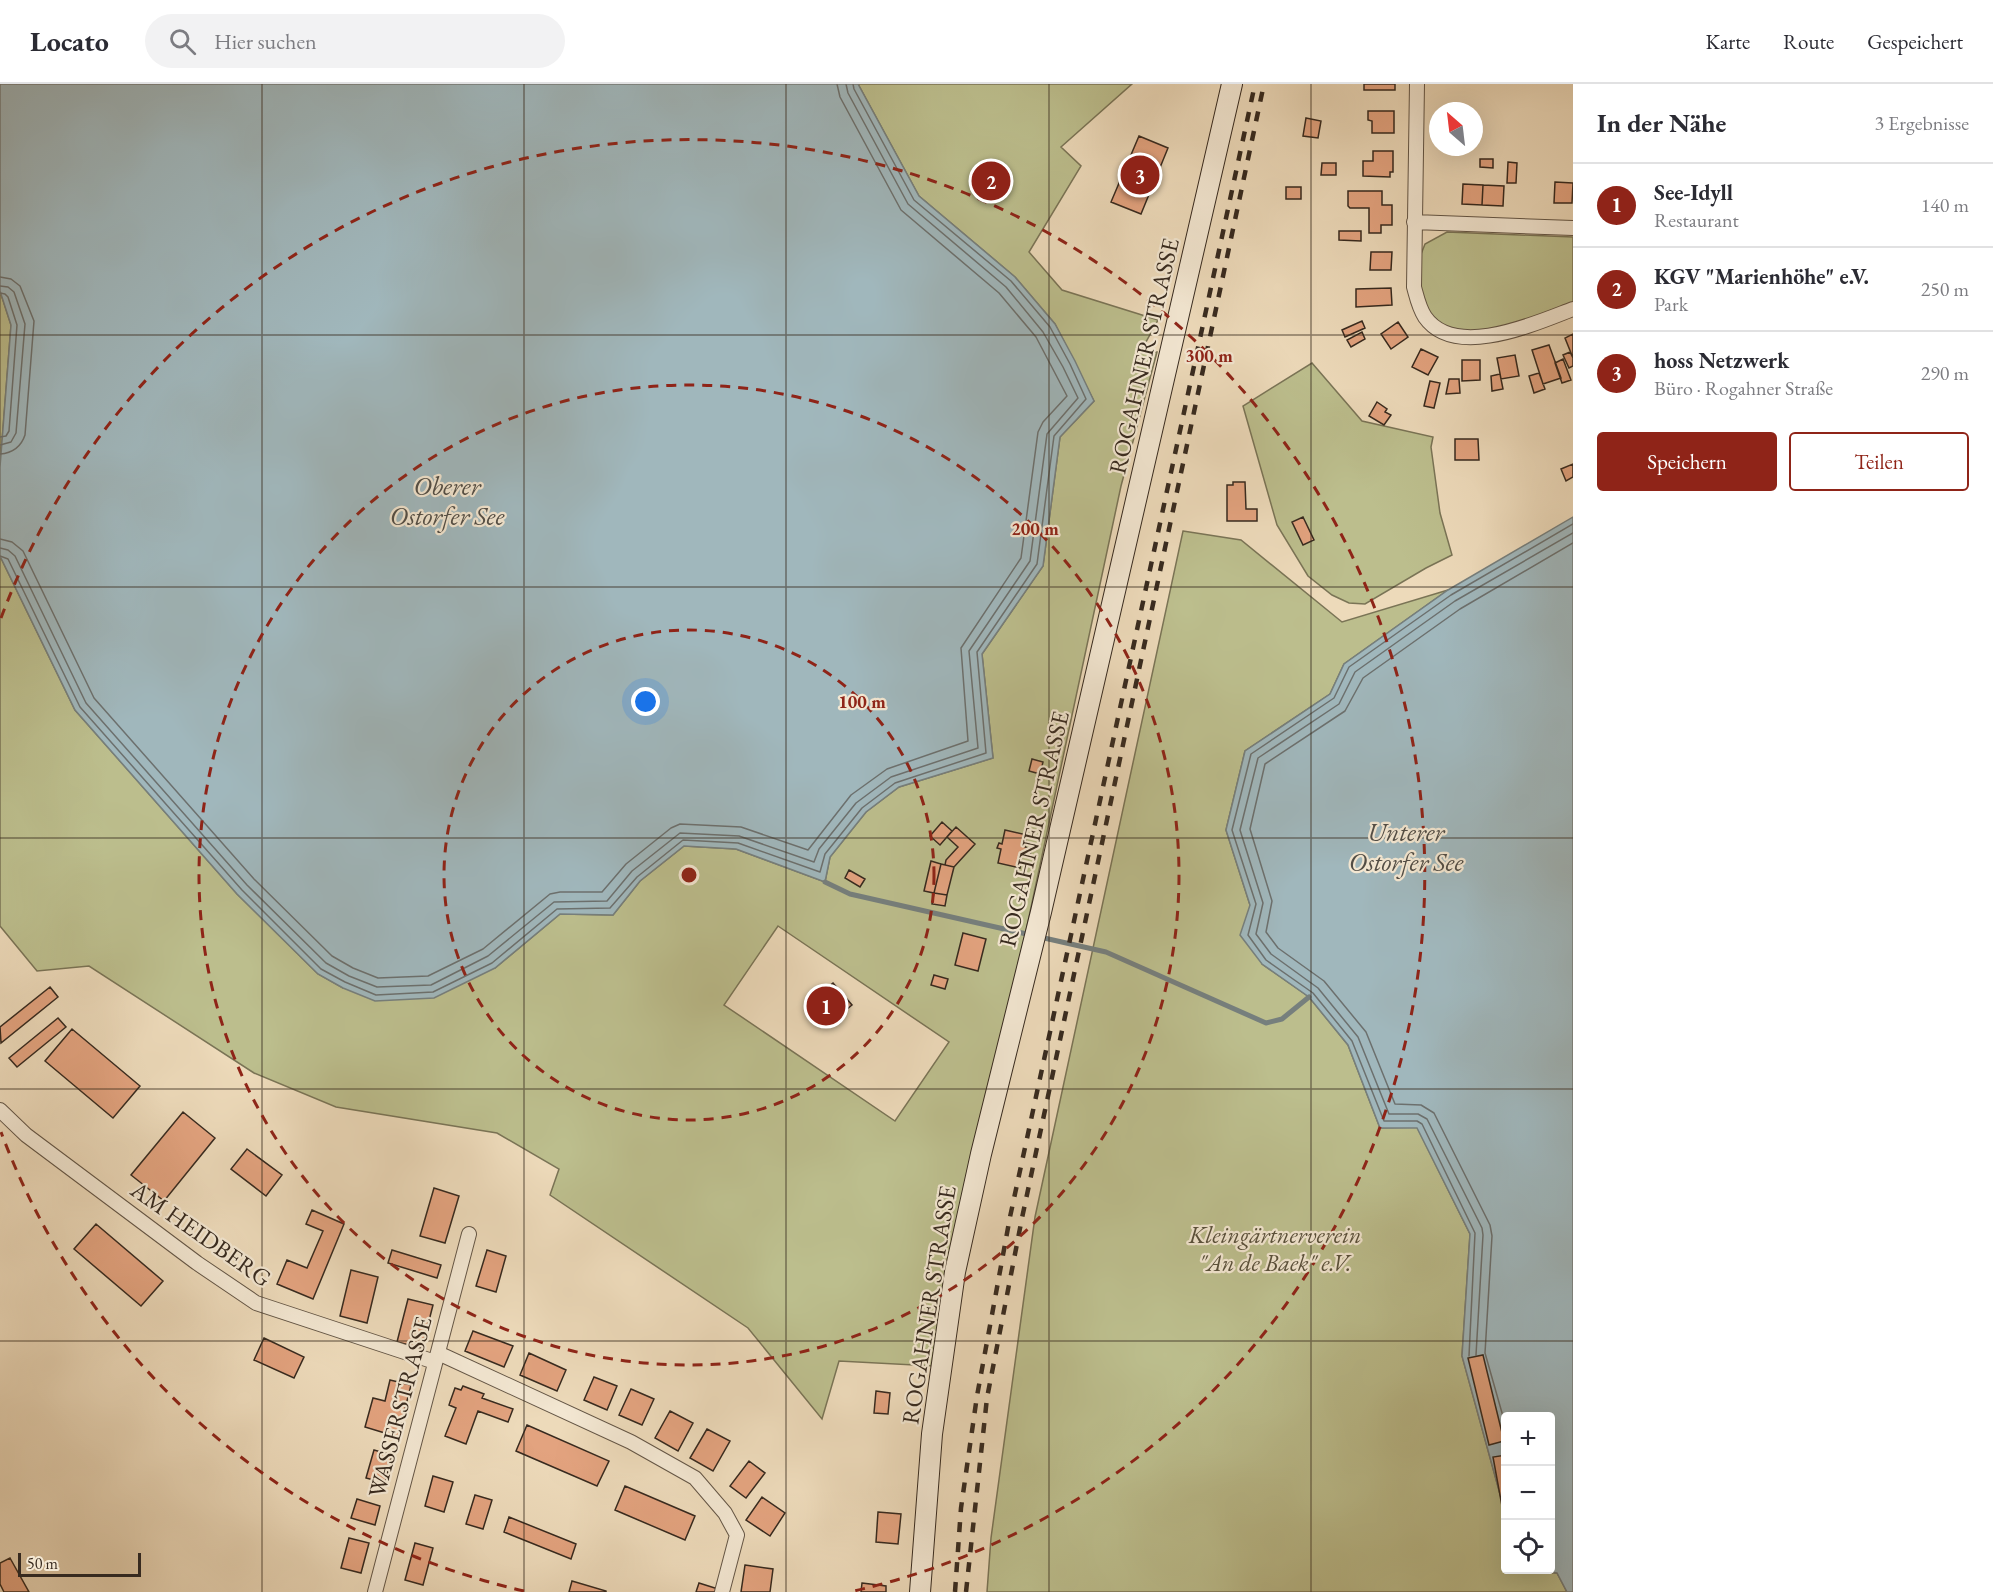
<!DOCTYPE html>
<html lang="de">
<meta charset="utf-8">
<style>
body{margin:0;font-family:"EB Garamond",serif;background:#f2f2f3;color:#2b2b33}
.controls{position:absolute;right:18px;bottom:18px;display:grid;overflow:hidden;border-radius:6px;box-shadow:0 6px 24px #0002}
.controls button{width:54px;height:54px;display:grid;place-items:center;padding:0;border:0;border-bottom:2px solid #e1e1e2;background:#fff;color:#2b2b33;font:30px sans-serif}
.compass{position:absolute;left:1429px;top:18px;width:54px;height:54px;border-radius:50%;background:#fff;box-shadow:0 6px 24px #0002;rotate:332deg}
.scale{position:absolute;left:18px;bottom:15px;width:123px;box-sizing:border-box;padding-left:6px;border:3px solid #372a1f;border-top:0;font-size:16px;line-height:21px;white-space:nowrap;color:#372a1f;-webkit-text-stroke:4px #f3e7d2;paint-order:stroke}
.you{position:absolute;left:646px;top:618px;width:21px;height:21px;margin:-15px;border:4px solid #fff;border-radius:50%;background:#1a73e8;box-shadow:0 0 0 9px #1a73e833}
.badge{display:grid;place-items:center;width:39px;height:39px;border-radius:50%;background:#8f2418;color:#fff;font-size:20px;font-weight:700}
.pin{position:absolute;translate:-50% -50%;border:3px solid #fff;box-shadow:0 2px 6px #0006}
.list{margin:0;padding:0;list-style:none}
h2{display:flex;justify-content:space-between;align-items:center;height:78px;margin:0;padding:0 24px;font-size:26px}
h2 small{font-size:20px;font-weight:400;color:#7c7c81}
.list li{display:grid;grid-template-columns:39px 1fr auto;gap:18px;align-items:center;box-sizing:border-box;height:84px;padding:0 24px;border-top:2px solid #e1e1e2}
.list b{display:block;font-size:22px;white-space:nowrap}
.list p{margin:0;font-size:20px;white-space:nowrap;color:#7c7c81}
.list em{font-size:20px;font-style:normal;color:#7c7c81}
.actions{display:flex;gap:12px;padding:18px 24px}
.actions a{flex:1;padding:14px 0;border:2px solid #8f2418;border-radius:6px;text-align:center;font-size:21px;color:#8f2418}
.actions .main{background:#8f2418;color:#fff}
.icon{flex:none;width:33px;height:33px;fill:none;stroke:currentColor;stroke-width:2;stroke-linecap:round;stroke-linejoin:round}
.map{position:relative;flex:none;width:1573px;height:1508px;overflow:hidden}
header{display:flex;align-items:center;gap:36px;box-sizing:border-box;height:84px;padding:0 30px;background:#fff;border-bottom:2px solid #e1e1e2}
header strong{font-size:28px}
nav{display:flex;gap:33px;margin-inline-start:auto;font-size:21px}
.search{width:420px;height:54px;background:#f2f2f3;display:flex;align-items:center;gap:15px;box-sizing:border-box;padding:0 21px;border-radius:33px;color:#7c7c81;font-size:22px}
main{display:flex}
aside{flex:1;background:#fff}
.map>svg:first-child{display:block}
.green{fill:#bcbe8d;stroke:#7a7456;stroke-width:1.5;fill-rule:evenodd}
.water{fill:#a0b7bc;stroke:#767f7d;stroke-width:1.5}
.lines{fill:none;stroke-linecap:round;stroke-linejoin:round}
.shore{stroke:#6c706e;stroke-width:1.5}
.stream{stroke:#767f7d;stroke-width:5}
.building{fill:#e3a37f;stroke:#372a1f;stroke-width:1.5}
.street-casing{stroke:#645646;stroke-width:16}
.secondary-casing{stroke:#372a1f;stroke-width:22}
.street{stroke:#f3e7d2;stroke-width:14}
.secondary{stroke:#f3e7d2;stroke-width:20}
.rail{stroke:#372a1f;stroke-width:4.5;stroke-dasharray:10 10;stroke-linecap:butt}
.grid{fill:none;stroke:#372a1f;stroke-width:1.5;stroke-opacity:0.55}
.ring{fill:none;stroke:#8f2418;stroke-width:3;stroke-dasharray:10 8}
.labels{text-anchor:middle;stroke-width:4.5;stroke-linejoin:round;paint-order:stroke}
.street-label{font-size:24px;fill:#372a1f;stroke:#f3e7d2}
.park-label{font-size:24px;font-style:italic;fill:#584f3a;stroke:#f3e7d2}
.water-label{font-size:26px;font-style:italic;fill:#514d46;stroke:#f3e7d2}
.centre{fill:#8f2418;stroke:#f3e7d2;stroke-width:3}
.ring-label{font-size:18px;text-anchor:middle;font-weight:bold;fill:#8f2418;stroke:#f3e7d2;stroke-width:4.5;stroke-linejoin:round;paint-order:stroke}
</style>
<header>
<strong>Locato</strong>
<div class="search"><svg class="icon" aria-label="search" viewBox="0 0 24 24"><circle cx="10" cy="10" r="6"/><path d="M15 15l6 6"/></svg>Hier suchen</div>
<nav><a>Karte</a><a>Route</a><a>Gespeichert</a></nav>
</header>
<main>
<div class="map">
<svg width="1573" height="1508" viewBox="0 0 1573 1508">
<rect width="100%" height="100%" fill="#eddaba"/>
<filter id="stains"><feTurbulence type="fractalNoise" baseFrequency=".00333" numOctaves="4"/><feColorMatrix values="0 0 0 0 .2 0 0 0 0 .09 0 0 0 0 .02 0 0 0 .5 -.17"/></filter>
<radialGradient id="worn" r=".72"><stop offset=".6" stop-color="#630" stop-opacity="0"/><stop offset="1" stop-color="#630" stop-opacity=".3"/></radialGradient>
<path class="green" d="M858,0H1132L1061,63L1081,82L1029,168L1062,206L1158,236L1140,269L1157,268L1121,402L933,1282L839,1277L822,1335L748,1244L550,1111L559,1085L497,1049L336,1023L254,989L89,882L37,887L0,842V472L75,626L237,810L318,890L343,904L495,884L560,830L613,831L640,797L684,762L736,765L825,798L830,773L866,728L899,703L993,674L982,570L1043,482L1060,353L1094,317L1055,240L1015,193L919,112ZM778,842L949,958L895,1037L724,921Z
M1447,148L1573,153V219L1513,243L1478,247H1451L1430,233L1420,215L1418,178L1425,160Z
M0,207L11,241L0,383Z
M1312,279L1362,337L1433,353L1431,363L1440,429L1452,471L1426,484L1365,520L1349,519L1332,511L1308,492L1277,441L1243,322Z
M1183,447L1241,456L1342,538L1448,506L1344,580L1330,610L1245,667L1226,746L1250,821L1262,880L1309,913L1348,961L1380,1044L1417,1043L1470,1150L1462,1272L1505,1428L1506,1486L1557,1489L1567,1508H987L991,1454L1035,1133Z"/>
<path class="water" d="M0,0H858L919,112L1015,193L1055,240L1075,277L1094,317L1060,353L1043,482L982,570L993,674L899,703L866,728L830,773L825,798L736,765L684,762L640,797L613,831L560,830L495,884L434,914L375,917L343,904L318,890L237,810L75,626L0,472V383L11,241L0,207Z
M1573,433V1508H1567L1557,1489L1526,1486H1550V1332H1506L1505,1428L1462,1272L1470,1150L1417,1044H1380L1348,961L1309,913L1262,880L1240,851L1250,821L1226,746L1245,667L1330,610L1344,580L1448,506Z"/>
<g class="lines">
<path class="shore" d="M0,193L11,195L20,202L34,237L25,351C21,363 13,369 0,370
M0,202L8,203L14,208L25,240L16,349L11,358L0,361
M0,209L5,210L8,213L17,241L9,347L6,352L0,353
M0,455L12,458L23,467L94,614L254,795L332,872L353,884L378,894L428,892L483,865L550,810L560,808H602L626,780L671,744L680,740L741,743L808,766L851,711L887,685L968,657L961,564L1021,474L1038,348L1043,338L1067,312L1036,253L999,209L901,126L840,13L837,0
M0,464L8,466L15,472L86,619L247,801L326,879L349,892L377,903L431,901L488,872L554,818L607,817L632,787L680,749L739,752L814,778L819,765L856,719L891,693L978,664L969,567L1030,477L1047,350L1078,314L1063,283L1043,248L1006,203L908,120L848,9L846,0
M0,472L8,475L80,623L242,806L321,885L345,898L376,911L433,908L492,879L557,825L610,824L637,793L683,756L738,759L820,788L825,770L862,724L895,699L986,669L977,568L1037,480L1054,352L1086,315L1070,280L1050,243L1011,197L914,116L854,5L853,0
M1476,1271L1483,1151L1482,1144L1427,1035L1418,1030H1389L1358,953L1318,904L1271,870L1256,850L1263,819L1240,746L1258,674L1339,620L1355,588L1455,517L1573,449
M1469,1272L1475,1149L1422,1040L1417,1037H1384L1352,957L1313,909L1266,876L1248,851L1256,820L1232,746L1251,670L1334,614L1349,583L1451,511L1573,440
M1506,1343L1485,1269L1492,1152L1490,1141L1434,1029L1421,1021L1395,1020L1366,948L1324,897L1278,864L1266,848L1272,817L1250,745L1265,680L1345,627L1363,594L1460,525L1573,459"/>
<path class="stream" d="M825,798L850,810L1106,868L1266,939L1282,935L1309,913"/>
</g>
<path class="building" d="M1364,0H1395V6H1364Z
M1368,27H1394V49H1372V37L1368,36Z
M1306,34L1321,37L1318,54L1303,52Z
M1139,52L1168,64L1141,130L1111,118Z
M1373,67H1393V88H1390V93L1363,92V77H1373Z
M1480,75H1493V84L1480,83Z
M1508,78L1517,79L1516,99H1507Z
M1322,79H1336V91H1321Z
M1555,98L1573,99L1572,119H1554Z
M1463,100L1483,101L1482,121L1462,120Z
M1483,101L1504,102L1503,122L1482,121Z
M1286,103H1301V115H1286Z
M1348,107H1382V121H1392V141H1381V149H1369V124H1350L1348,122Z
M1339,147H1361V157L1339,156Z
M1371,168H1392L1391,186H1370Z
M1391,204L1392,221L1356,223V205Z
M1362,237L1365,244L1345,253L1342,246Z
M1398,238L1408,253L1391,265L1381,250Z
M1362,248L1365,255L1351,263L1347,256Z
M1573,250V274L1565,254Z
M1549,261L1561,294L1543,300L1532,266Z
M1421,265L1438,273L1428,291L1412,283Z
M1570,268L1573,274V282L1569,284L1563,271Z
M1515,271L1519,292L1501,295L1497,274Z
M1563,275L1571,296L1562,299L1555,279Z
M1462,276H1480V296L1462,297Z
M1539,289L1545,305L1534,309L1529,292Z
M1500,290L1503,305L1492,307L1491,292Z
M1449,295H1459L1460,309L1446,310Z
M1430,297L1440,299L1434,324L1424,322Z
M1377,318L1387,325L1385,328L1391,331L1384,341L1369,332Z
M1455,355H1478L1479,376H1455Z
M1573,380V393L1566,397L1561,385Z
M1233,398H1245L1246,425H1257V437H1227V401H1233Z
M1303,433L1314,456L1303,461L1292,438Z
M1032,675L1043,678L1040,690L1029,687Z
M942,738L952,747L940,761L930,752Z
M956,743L975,760L954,783L945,781L946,776L958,763L947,753Z
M1005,746L1027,751L1025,763L1031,765L1030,773L1022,771L1020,784L998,779L1001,765L997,764L999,759L1002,760Z
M931,777L941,780L934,809L924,807Z
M941,780L954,783L947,811L934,809Z
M849,786L865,795L860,803L845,794Z
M934,809L947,811L945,822L932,820Z
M963,849L986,855L978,887L955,881Z
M934,891L948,895L945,905L931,901Z
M833,899L852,921L828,941L809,919Z
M50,903L58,913L1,959L0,943Z
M58,934L66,943L17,983L9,974Z
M72,945L140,1002L113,1034L45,977Z
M183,1028L215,1054L164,1117L131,1091Z
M247,1065L282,1091L266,1112L231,1085Z
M434,1104L459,1112L445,1159L420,1152Z
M312,1126L344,1140L313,1215L277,1200L287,1176L307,1184L323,1147L306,1140Z
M96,1140L163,1197L141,1222L74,1165Z
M392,1166L441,1181L437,1194L388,1179Z
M487,1166L506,1172L496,1208L476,1202Z
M351,1186L378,1193L367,1239L340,1232Z
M408,1215L433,1221L422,1264L397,1258Z
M473,1247L513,1262L504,1283L465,1267Z
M264,1254L304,1273L294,1294L254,1276Z
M529,1269L566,1286L557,1307L520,1291Z
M1483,1271L1504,1357L1489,1361L1468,1274Z
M594,1293L617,1302L607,1326L584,1316Z
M390,1296L411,1301L398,1353L365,1343L373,1314L385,1317Z
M463,1302L484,1310L482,1314L513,1325L508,1338L478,1327L466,1360L445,1352L456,1324L449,1321L450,1318L455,1304L461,1306Z
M631,1305L654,1315L642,1341L619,1331Z
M876,1307L890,1309L888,1330L874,1329Z
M670,1327L693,1339L678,1367L655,1354Z
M527,1341L609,1377L597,1402L516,1367Z
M707,1345L730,1357L713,1387L690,1374Z
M374,1366L392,1371L385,1399L366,1394Z
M1506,1371V1444L1493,1373Z
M749,1377L765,1389L746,1414L730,1402Z
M433,1392L453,1398L444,1428L425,1422Z
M625,1402L695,1432L685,1456L615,1426Z
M475,1411L492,1416L483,1445L466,1440Z
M762,1413L785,1429L770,1452L746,1436Z
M357,1415L380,1422L375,1441L351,1434Z
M878,1428L901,1430L898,1460L876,1458Z
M509,1433L576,1460L571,1475L504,1448Z
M349,1454L369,1459L361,1489L341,1484Z
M415,1459L433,1464L423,1501L405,1496Z
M10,1474L29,1508H4L0,1500V1479Z
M745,1481L773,1485L770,1508H741Z
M572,1497L606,1507V1508H569Z
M699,1499L718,1505L717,1508H696Z
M862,1499L886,1502V1508H861Z"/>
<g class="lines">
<defs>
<path id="street" d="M1417,0L1414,203C1417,214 1419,224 1425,233C1455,276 1536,239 1573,225
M1414,138L1573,144
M0,1026L26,1051L197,1179L256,1219L435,1278
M438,1269L631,1358L695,1394L725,1429L737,1451L722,1508
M375,1508L469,1150"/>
<path id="secondary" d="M920,1508L932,1350L955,1188L981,1070L1041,828L1232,0"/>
</defs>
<use href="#street" class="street-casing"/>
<use href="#secondary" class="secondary-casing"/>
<use href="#street" class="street"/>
<use href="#secondary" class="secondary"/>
<path class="rail" d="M955,1508L961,1424L977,1312L1010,1133L1255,0
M966,1508L987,1314L1022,1134L1264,0"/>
</g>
<path class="grid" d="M262,0V1508M524,0V1508M786,0V1508M1049,0V1508M1311,0V1508M0,251H1573M0,503H1573M0,754H1573M0,1005H1573M0,1257H1573"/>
<g class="ring">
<circle cx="689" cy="791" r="245"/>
<circle cx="689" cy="791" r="490"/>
<path d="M524 1507A735 735 0 0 1 1 1048M1 534A735 735 0 1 1 854 1507"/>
</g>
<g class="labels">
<g class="street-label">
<text transform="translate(1144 272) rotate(-77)" y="8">ROGAHNER STRASSE</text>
<text transform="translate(1034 745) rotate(-77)" y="8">ROGAHNER STRASSE</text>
<text transform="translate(201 1150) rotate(35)" y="8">AM HEIDBERG</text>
<text transform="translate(929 1221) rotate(-81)" y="8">ROGAHNER STRASSE</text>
<text transform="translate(400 1323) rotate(-75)" y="8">WASSERSTRASSE</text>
</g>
<g class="park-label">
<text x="1275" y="1159">Kleingärtnerverein<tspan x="1275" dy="28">"An de Baek" e.V.</tspan></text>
</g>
<g class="water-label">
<text x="447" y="411">Oberer<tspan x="447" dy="30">Ostorfer See</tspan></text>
<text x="1406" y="757">Unterer<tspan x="1406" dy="30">Ostorfer See</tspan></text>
</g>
</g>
<circle cx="689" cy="791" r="9" class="centre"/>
<g class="ring-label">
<text x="1209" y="278">300 m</text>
<text x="1035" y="451">200 m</text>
<text x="862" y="624">100 m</text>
</g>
<rect width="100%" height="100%" filter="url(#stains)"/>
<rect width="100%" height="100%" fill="url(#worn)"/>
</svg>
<div class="controls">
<button>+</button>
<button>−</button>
<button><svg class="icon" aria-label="locate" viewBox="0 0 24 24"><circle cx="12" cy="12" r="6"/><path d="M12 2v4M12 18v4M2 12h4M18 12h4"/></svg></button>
</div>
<svg class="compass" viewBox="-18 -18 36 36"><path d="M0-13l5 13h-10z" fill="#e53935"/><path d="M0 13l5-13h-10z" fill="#7c7c81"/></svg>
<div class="scale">50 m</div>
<div class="you"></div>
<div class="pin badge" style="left:826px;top:922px">1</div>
<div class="pin badge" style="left:991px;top:97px">2</div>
<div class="pin badge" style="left:1140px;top:91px">3</div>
</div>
<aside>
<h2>In der Nähe<small>3 Ergebnisse</small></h2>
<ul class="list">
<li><span class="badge">1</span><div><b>See-Idyll</b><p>Restaurant</p></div><em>140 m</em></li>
<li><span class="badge">2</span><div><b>KGV &quot;Marienhöhe&quot; e.V.</b><p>Park</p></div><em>250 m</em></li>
<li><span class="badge">3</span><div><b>hoss Netzwerk</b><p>Büro · Rogahner Straße</p></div><em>290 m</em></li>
</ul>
<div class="actions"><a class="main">Speichern</a><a>Teilen</a></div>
</aside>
</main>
